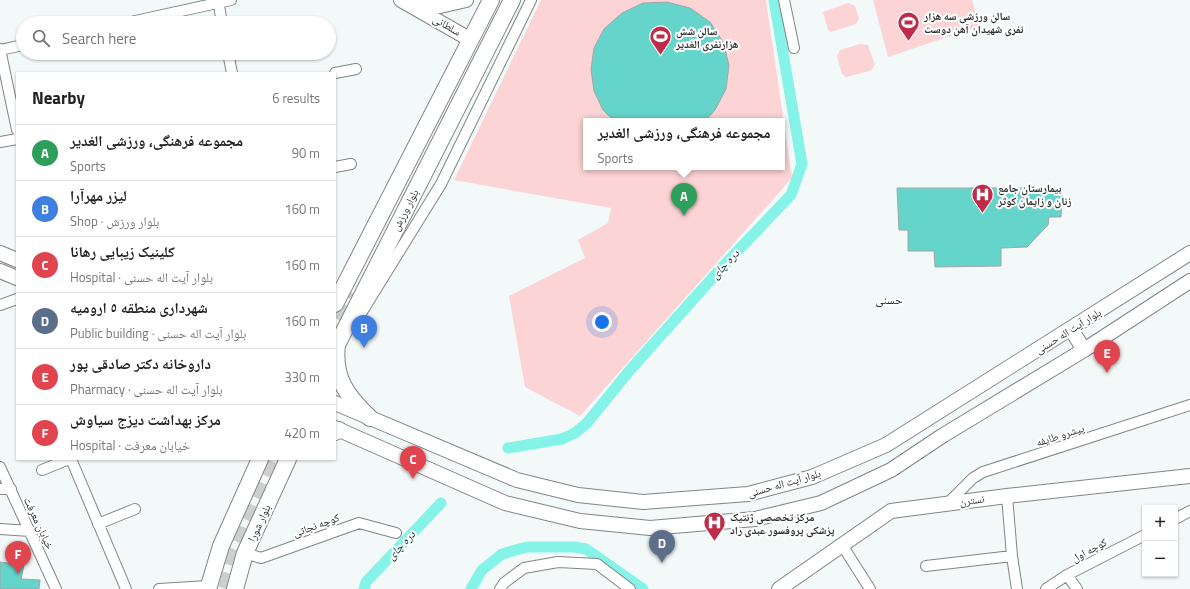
<!DOCTYPE html>
<meta charset="utf-8">
<style>
body{margin:0;font-family:"Titillium Web","Noto Naskh Arabic",sans-serif;background:#f6f6f6;color:#222}
.controls{position:absolute;right:12px;bottom:12px;display:grid;overflow:hidden;border-radius:0px;box-shadow:0 1px 3px #0004}
.controls button{width:36px;height:36px;display:grid;place-items:center;padding:0;border:0;border-bottom:1px solid #e0e0e0;background:#fff;color:#222;font:20px sans-serif}
.you{position:absolute;left:602px;top:322px;width:14px;height:14px;margin:-10px;border:3px solid #fff;border-radius:50%;background:#1a73e8;box-shadow:0 0 0 6px #1a73e833}
.badge{display:grid;place-items:center;width:26px;height:26px;border-radius:50%;background:#bd2c48;color:#fff;font-size:13px;font-weight:700}
.pin{position:absolute;translate:-50% -33px;filter:drop-shadow(0 1px 2px #0008)}
.pin::after{content:'';position:absolute;top:21px;width:14px;height:12px;background:inherit;clip-path:polygon(0 0,100% 0,50% 100%)}
.popup{position:absolute;left:583px;top:118px;width:202px;height:52px;box-sizing:border-box;display:grid;place-content:center;border-radius:0px;background:#fff;filter:drop-shadow(0 1px 3px #0005);font-size:13px;white-space:nowrap;color:#767676}
.popup b{font-size:15px;color:#222}
.popup::after{content:'';position:absolute;left:50%;top:100%;margin-left:-8px;border:8px solid transparent;border-top-color:#fff}
.list{margin:0;padding:0;list-style:none}
h2{display:flex;justify-content:space-between;align-items:center;height:52px;margin:0;padding:0 16px;font-size:17px}
h2 small{font-size:13px;font-weight:400;color:#767676}
.list li{display:grid;grid-template-columns:26px 1fr auto;gap:12px;align-items:center;box-sizing:border-box;height:56px;padding:0 16px;border-top:1px solid #e0e0e0}
.list b{display:block;font-size:15px;white-space:nowrap}
.list p{margin:0;font-size:13px;white-space:nowrap;color:#767676}
.list em{font-size:13px;font-style:normal;color:#767676}
.icon{flex:none;width:22px;height:22px;fill:none;stroke:currentColor;stroke-width:2;stroke-linecap:round;stroke-linejoin:round}
.map{position:relative;flex:none;width:1190px;height:589px;overflow:hidden}
.search{position:absolute;background:#fff;box-shadow:0 1px 3px #0004;left:16px;top:16px;width:320px;height:44px;display:flex;align-items:center;gap:10px;box-sizing:border-box;padding:0 14px;border-radius:22px;color:#767676;font-size:15px}
.panel{position:absolute;background:#fff;box-shadow:0 1px 3px #0004;left:16px;top:72px;width:320px;height:388px;border-radius:0px}
.map>svg:first-child{display:block}
.green{fill:#fcd4d6;fill-rule:evenodd}
.lines{fill:none;stroke-linecap:round;stroke-linejoin:round}
.canal{stroke:#85f3e8;stroke-width:11}
.building{fill:#65d4ca;stroke:#a0a6a5}
.primary-tunnel{stroke:#cbd0cf;stroke-width:16;stroke-dasharray:16 8;stroke-linecap:butt}
.street-casing{stroke:#808685;stroke-width:12}
.secondary-casing{stroke:#808685;stroke-width:16}
.primary-casing{stroke:#808685;stroke-width:18}
.street{stroke:#fff;stroke-width:10}
.secondary{stroke:#fff;stroke-width:14}
.primary{stroke:#fff;stroke-width:16}
.labels{text-anchor:middle;stroke-width:4;stroke-linejoin:round;paint-order:stroke}
.poi-label{font-size:11px;font-weight:bold;fill:#2b2d2d;stroke:#fff;text-anchor:start}
.street-label{font-size:11px;fill:#2b2d2d;stroke:#fff}
.water-label{font-size:12px;font-style:italic;fill:#003733;stroke:#fff}
.neighbourhood-label{font-size:12px;fill:#2b2d2d;stroke:#fff}
</style>
<div class="map">
<svg width="1190" height="589" viewBox="0 0 1190 589">
<rect width="100%" height="100%" fill="#f3f9f8"/>
<path class="green" d="M541,0H766L792,178L580,416L525,387L509,296L585,258L578,240L608,223L611,208L454,180ZM586,121H782V167H586Z
M873,0H972L980,26L888,57Z
M848,3L855,6L859,18L856,24L831,32L828,30L823,12Z
M860,44L868,45L875,65L870,71L846,77L842,74L837,56L840,50Z"/>
<g class="lines">
<path class="canal" d="M508,448L562,439L575,433L587,423L630,370L724,265L791,195L802,164L774,0
M364,589L366,582L441,503
M471,589L482,570L502,554L527,547H574L586,549L643,589"/>
</g>
<path class="building" d="M667,2L690,8L710,22L723,42L729,65L726,89L715,110L705,121H614L603,110L594,91L591,69L594,48L604,29L622,13L643,3Z
M897,188H1048V192H1062L1061,217H1049L1048,225L1027,247L1001,248V266L935,267L934,251H908V230H899Z
M0,562L24,565L21,579L40,580L39,589H0Z"/>
<g class="lines">
<path class="primary-tunnel" d="M335,318L348,291
M226,589L236,554L278,459"/>
<defs>
<path id="street" d="M218,0L222,23
M784,0L794,48
M126,23L231,0
M0,49L17,130
M0,50L23,45
M228,53L232,73
M335,73L356,69
M0,142L17,139
M335,167L351,164
M0,305L17,299
M360,315L441,184L531,0
M71,459L126,589
M0,467L56,589
M42,470L69,459
M0,489H11
M1007,496L1012,556L1017,589
M948,503L973,478L983,472L1190,405
M1175,519L1190,511
M98,524L135,509
M0,529L30,531
M842,545L870,589
M245,553L261,558L359,523L396,533
M926,566L1012,556
M1067,575L1077,589
M159,589L208,586
M500,589L504,583L524,568L558,562L597,564L630,589
M1046,589L1067,575L1145,535"/>
<path id="secondary" d="M401,0L471,40
M415,6H440L466,0
M0,253L17,260
M0,271L17,278
M1071,329L1084,350
M335,403L517,480L578,495L643,502L748,494L812,477L886,445L1190,253
M335,428L505,503L580,521L650,528L755,519L821,503L891,470L942,436L1084,350L1190,281
M779,589L891,511L1007,496L1190,476"/>
<path id="primary" d="M335,304L491,0
M370,418C347,396 333,378 337,345L512,0
M335,432L339,430
M208,589L221,546L260,459
M235,589L245,553L288,459"/>
</defs>
<use href="#street" class="street-casing"/>
<use href="#secondary" class="secondary-casing"/>
<use href="#primary" class="primary-casing"/>
<use href="#street" class="street"/>
<use href="#secondary" class="secondary"/>
<use href="#primary" class="primary"/>
</g>
<defs>
<symbol id="stadium-pin" viewBox="-11 -11 22 30"><path d="M0 17L-7.5 6A9.5 9.5 0 1 1 7.5 6Z" fill="#bd2c48" stroke="#fff"/><path d="M0-5a6.5 5 0 1 0 0 10a6.5 5 0 1 0 0-10ZM-3.5-1.8h7v3.6h-7Z" fill="#fff"/></symbol>
<symbol id="hospital-pin" viewBox="-11 -11 22 30"><path d="M0 17L-7.5 6A9.5 9.5 0 1 1 7.5 6Z" fill="#bd2c48" stroke="#fff"/><path d="M-5-5h3v3.5h4V-5h3V5h-3V1.5h-4V5h-3Z" fill="#fff"/></symbol>
</defs>
<g fill-rule="evenodd">
<use href="#stadium-pin" x="896" y="10" width="25" height="34"/>
<use href="#stadium-pin" x="648" y="24" width="25" height="34"/>
<use href="#hospital-pin" x="970" y="182" width="25" height="34"/>
<use href="#hospital-pin" x="702" y="510" width="25" height="34"/>
</g>
<g class="labels">
<g class="poi-label">
<text x="924" y="20">سالن ورزشی سه هزار<tspan x="924" dy="13">نفری شهیدان آهن دوست</tspan></text>
<text x="676" y="35">سالن شش<tspan x="676" dy="13">هزارنفری الغدیر</tspan></text>
<text x="998" y="192">بیمارستان جامع<tspan x="998" dy="13">زنان و زایمان کوثر</tspan></text>
<text x="730" y="521">مرکز تخصصی ژنتیک<tspan x="730" dy="13">پزشکی پروفسور عبدی راد</tspan></text>
</g>
<g class="street-label">
<text transform="translate(447 25) rotate(30)" y="4">سلطانی</text>
<text transform="translate(405 210) rotate(-63)" y="4">بلوار ورزش</text>
<text transform="translate(1068 331) rotate(-32)" y="4">بلوار آیت اله حسنی</text>
<text transform="translate(1060 435) rotate(-18)" y="4">پیشرو طایفه</text>
<text transform="translate(784 483) rotate(-16)" y="4">بلوار آیت اله حسنی</text>
<text transform="translate(972 500) rotate(-8)" y="4">نسترن</text>
<text transform="translate(39 523) rotate(65)" y="4">خیابان معرفت</text>
<text transform="translate(259 523) rotate(-65)" y="4">بلوار شورا</text>
<text transform="translate(316 525) rotate(-20)" y="4">کوچه نجاتی</text>
<text transform="translate(1089 550) rotate(-28)" y="4">کوچه اول</text>
</g>
<g class="water-label">
<text transform="translate(725 264) rotate(-47)" y="4">دره چای</text>
<text transform="translate(401 545) rotate(-47)" y="4">دره چای</text>
</g>
<g class="neighbourhood-label">
<text x="889" y="304">حسنی</text>
</g>
</g>
</svg>
<div class="controls">
<button>+</button>
<button>−</button>
</div>
<div class="you"></div>
<div class="pin badge" style="left:684px;top:216px;background:#2e9e5b">A</div>
<div class="popup"><b>مجموعه فرهنگی، ورزشی الغدیر</b>Sports</div>
<div class="pin badge" style="left:364px;top:348px;background:#3f7fe0">B</div>
<div class="pin badge" style="left:413px;top:479px;background:#e0444e">C</div>
<div class="pin badge" style="left:662px;top:563px;background:#5c6f8a">D</div>
<div class="pin badge" style="left:1107px;top:373px;background:#e0444e">E</div>
<div class="pin badge" style="left:18px;top:574px;background:#e0444e">F</div>
<div class="search"><svg class="icon" aria-label="search" viewBox="0 0 24 24"><circle cx="10" cy="10" r="6"/><path d="M15 15l6 6"/></svg>Search here</div>
<section class="panel">
<h2>Nearby<small>6 results</small></h2>
<ul class="list">
<li><span class="badge" style="background:#2e9e5b">A</span><div><b>مجموعه فرهنگی، ورزشی الغدیر</b><p>Sports</p></div><em>90 m</em></li>
<li><span class="badge" style="background:#3f7fe0">B</span><div><b>لیزر مهرآرا</b><p>Shop · بلوار ورزش</p></div><em>160 m</em></li>
<li><span class="badge" style="background:#e0444e">C</span><div><b>کلینیک زیبایی رهانا</b><p>Hospital · بلوار آیت اله حسنی</p></div><em>160 m</em></li>
<li><span class="badge" style="background:#5c6f8a">D</span><div><b>شهردارى منطقه ٥ ارومیه</b><p>Public building · بلوار آیت اله حسنی</p></div><em>160 m</em></li>
<li><span class="badge" style="background:#e0444e">E</span><div><b>داروخانه دکتر صادقی پور</b><p>Pharmacy · بلوار آیت اله حسنی</p></div><em>330 m</em></li>
<li><span class="badge" style="background:#e0444e">F</span><div><b>مرکز بهداشت دیزج سیاوش</b><p>Hospital · خیابان معرفت</p></div><em>420 m</em></li>
</ul>
</section>
</div>
